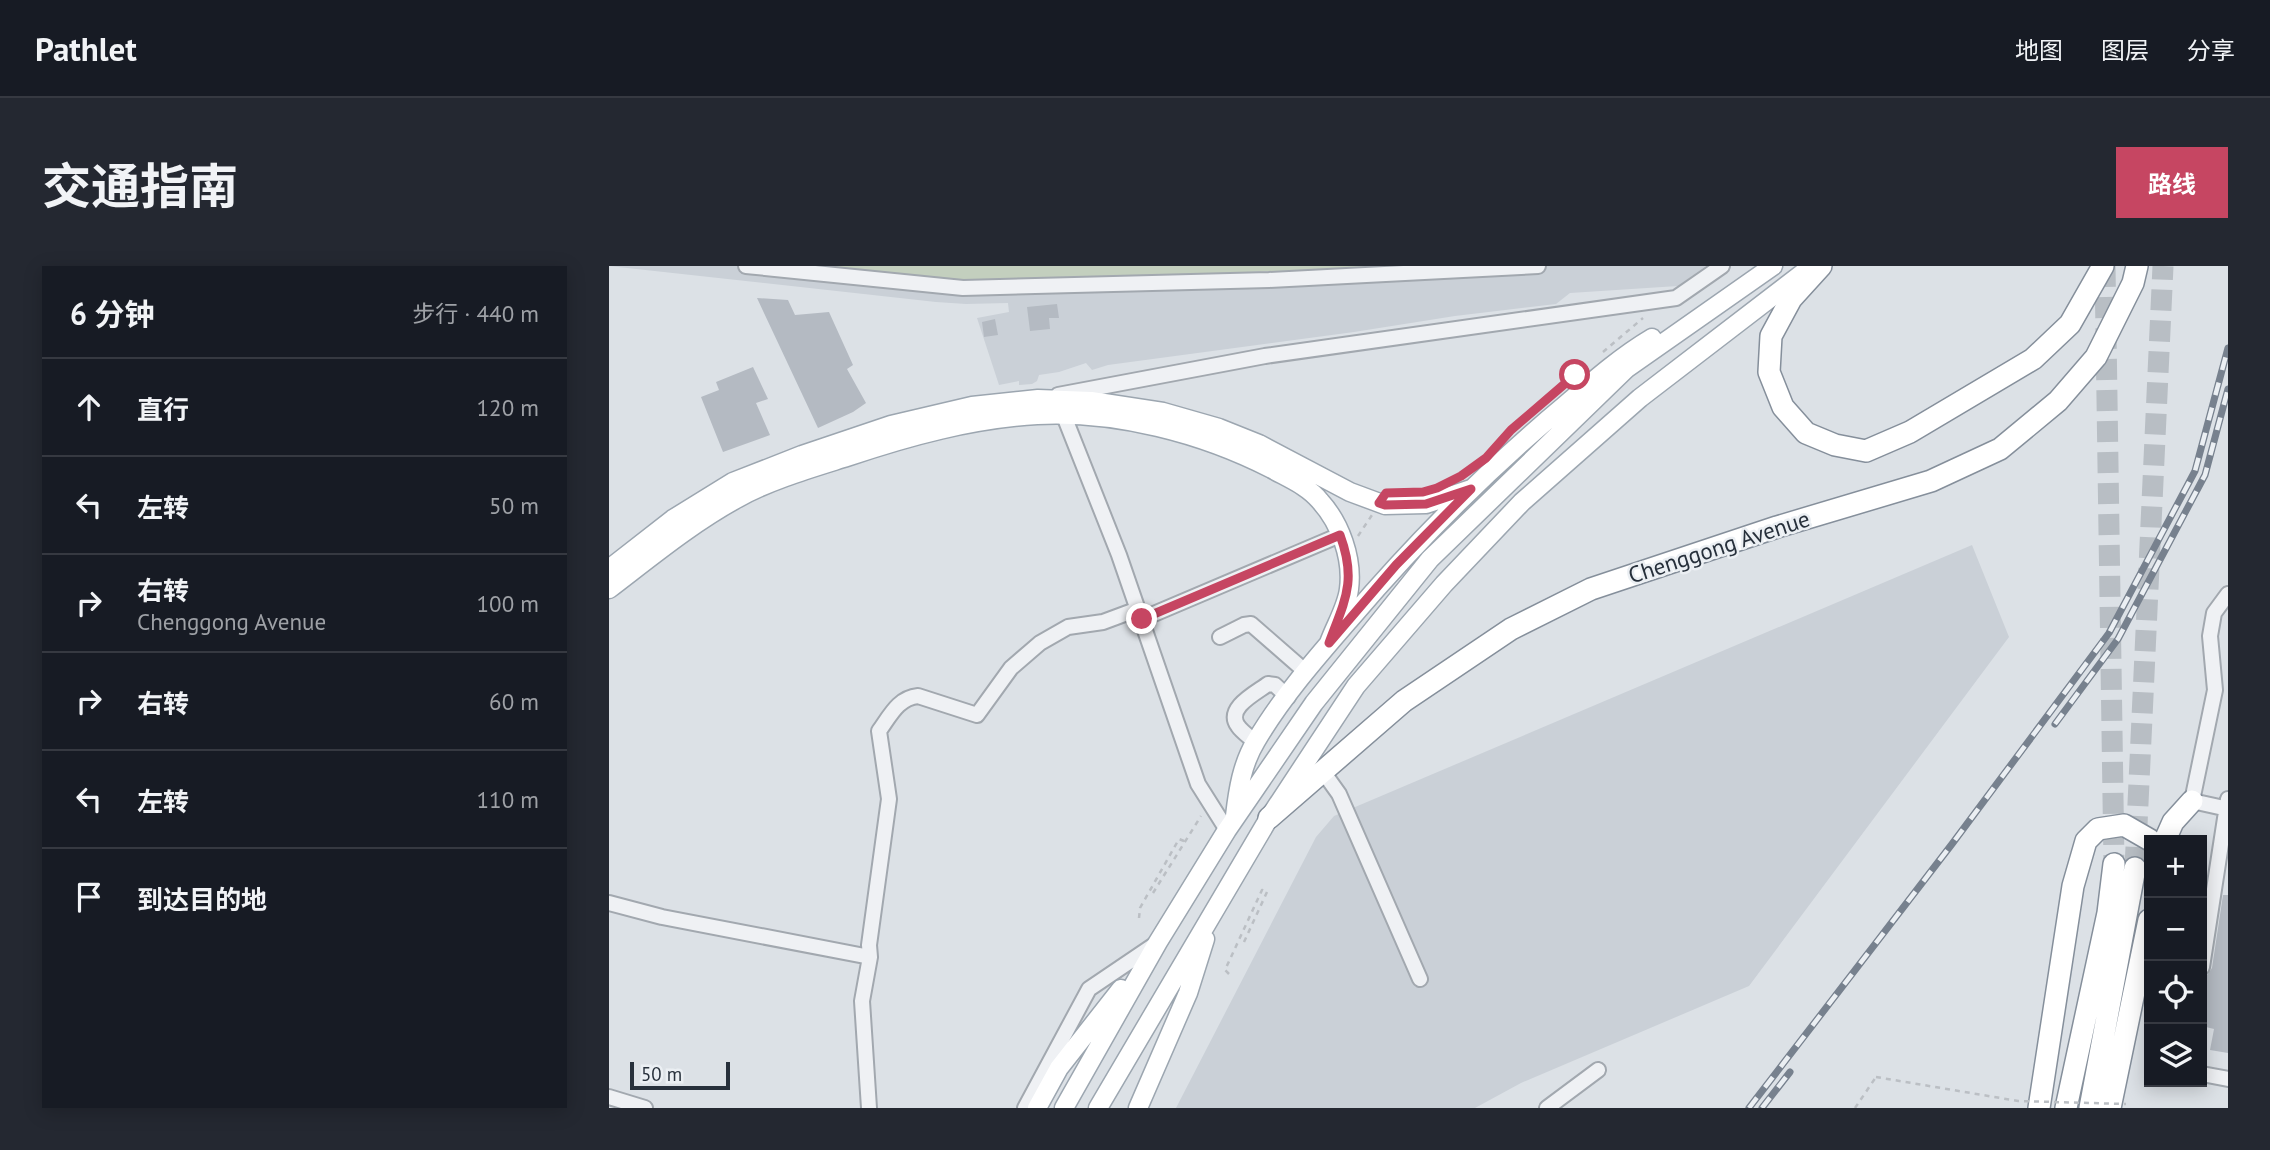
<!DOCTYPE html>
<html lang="zh">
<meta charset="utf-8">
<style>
body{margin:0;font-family:"PT Sans","Noto Sans SC",sans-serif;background:#242831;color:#f1f3f6}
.controls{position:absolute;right:21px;bottom:21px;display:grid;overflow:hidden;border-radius:0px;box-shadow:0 4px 18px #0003}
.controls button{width:63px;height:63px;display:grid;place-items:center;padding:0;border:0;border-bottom:2px solid #363941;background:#171b24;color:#f1f3f6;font:35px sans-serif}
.scale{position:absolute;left:21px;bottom:18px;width:100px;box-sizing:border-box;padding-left:7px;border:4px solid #27303b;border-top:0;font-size:19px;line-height:24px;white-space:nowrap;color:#27303b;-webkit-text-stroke:5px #ebeff3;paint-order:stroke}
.stop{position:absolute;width:21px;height:21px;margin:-16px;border:5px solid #c64662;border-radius:50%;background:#fff}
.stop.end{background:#c64662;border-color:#fff;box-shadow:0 2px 7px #0008}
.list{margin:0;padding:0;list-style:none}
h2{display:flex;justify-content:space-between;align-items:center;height:91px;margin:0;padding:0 28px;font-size:30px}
h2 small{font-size:23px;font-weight:400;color:#9ea1a6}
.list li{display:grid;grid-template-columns:46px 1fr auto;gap:21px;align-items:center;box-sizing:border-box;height:98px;padding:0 28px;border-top:2px solid #363941}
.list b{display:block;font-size:26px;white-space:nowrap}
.list p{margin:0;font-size:23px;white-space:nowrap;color:#9ea1a6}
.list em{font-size:23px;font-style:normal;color:#9ea1a6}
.icon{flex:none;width:38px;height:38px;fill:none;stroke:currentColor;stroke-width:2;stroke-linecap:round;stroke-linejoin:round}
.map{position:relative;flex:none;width:1619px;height:842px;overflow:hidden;border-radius:0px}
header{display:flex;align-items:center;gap:42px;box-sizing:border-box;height:98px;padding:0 35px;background:#171b24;border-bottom:2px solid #363941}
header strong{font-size:33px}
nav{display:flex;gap:38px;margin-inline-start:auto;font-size:24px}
.intro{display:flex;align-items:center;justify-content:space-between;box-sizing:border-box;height:168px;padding:0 42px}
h1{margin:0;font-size:49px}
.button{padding:18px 32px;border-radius:0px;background:#c64662;color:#fff;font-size:24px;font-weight:700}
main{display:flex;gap:42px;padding:0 42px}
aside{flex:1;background:#171b24;border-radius:0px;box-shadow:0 4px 18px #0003}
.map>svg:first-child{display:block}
.built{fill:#cad0d7}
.green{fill:#c3cfbe}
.building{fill:#b4bac2}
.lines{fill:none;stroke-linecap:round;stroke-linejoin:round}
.highway-tunnel{stroke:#b8bec4;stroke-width:21;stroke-dasharray:21 10;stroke-linecap:butt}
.minor-casing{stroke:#a2a8af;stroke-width:18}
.major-casing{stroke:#9ca6b0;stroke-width:21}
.highway-casing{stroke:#858f9b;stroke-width:24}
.path{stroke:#bbbfc4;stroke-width:2.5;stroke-dasharray:5 5;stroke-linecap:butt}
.minor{stroke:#eff1f4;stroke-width:14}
.major{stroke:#fff;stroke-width:18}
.highway{stroke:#fff;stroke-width:21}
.rail-casing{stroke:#77818e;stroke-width:7}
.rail{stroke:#ebeff3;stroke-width:4.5;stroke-dasharray:13;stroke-linecap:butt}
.path-bridge{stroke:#bbbfc4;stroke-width:2.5;stroke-dasharray:5 5;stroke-linecap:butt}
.route{stroke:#c64662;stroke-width:9}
.labels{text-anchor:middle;stroke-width:5;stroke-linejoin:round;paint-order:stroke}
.street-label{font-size:23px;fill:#27303b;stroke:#ebeff3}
</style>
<header>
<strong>Pathlet</strong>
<nav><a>地图</a><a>图层</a><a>分享</a></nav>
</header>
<div class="intro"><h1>交通指南</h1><a class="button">路线</a></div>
<main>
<aside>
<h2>6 分钟<small>步行 · 440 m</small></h2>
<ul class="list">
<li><svg class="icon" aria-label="ahead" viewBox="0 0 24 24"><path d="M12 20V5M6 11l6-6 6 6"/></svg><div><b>直行</b></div><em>120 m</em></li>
<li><svg class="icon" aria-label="left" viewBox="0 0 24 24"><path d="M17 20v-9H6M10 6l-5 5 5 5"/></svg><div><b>左转</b></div><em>50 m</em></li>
<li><svg class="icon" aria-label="right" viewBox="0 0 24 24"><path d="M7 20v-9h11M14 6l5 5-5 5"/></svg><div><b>右转</b><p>Chenggong Avenue</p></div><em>100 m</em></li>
<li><svg class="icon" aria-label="right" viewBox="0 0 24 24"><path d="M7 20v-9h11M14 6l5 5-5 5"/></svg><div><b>右转</b></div><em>60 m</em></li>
<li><svg class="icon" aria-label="left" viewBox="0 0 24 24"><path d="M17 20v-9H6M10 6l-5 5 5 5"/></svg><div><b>左转</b></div><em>110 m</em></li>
<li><svg class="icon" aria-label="arrive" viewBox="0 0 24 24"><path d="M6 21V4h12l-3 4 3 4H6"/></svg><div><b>到达目的地</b></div></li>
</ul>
</aside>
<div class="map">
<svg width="1619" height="842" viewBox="0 0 1619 842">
<rect width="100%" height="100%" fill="#dce1e6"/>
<path class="built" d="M0,0H1097L1069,20L961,27L947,38L846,50L745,66L499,99L483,104L477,97L450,106L430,109L428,115L423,118L410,119V115L390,119L368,52L400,46L399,37L357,38L327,36Z
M1363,279L1400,371L1140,720L912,817L866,842H567L707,571L725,550Z"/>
<path class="green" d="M201,0H792L361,17Z"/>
<path class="building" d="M148,32L179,34L186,49L220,46L244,99L238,103L257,137L244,146L209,162Z
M448,38L450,52H440L441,63L421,65L418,41Z
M386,53L389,69L375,71L373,56Z
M144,101L159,133L147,137L161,169L114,186L92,131L110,124L107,116Z
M1614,629H1619V787L1601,784L1605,763L1593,760V739L1598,709L1603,702Z"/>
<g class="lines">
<path class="highway-tunnel" d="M1496,0L1505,598
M1526,602L1554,0"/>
<defs>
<path id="minor" d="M137,0L354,22L660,14L929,0
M449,129L656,90L1067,32L1113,0
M455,150L510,289L589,518L618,564
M1619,328L1605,347L1601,370L1606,424L1583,535L1619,543
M533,353L731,269
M611,371L635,359L642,358L697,406
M646,476C641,471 633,466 629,460C616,442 647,427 659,418L666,419L679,431
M715,507L730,528L811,713
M0,637L53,651L261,691
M1593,701L1619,533
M1593,808L1619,813
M0,831L36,842
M260,842L253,735L261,691L260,679L280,533L270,465C281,450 289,432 309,430L368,449L402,402L431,377L459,361L494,356L529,343
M416,842L480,723L548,677
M938,842L989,804"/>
<path id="major" d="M0,303L64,253L124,216L193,189L282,159L363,140L429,133L482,135L554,146L610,162L650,178L741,226L776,239L817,238L862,223
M0,323C42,291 83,257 129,232C161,214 203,202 238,191C300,170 363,153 428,149C507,145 593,167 663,203C679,212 699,220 711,235C731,257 744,292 740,323C738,341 726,360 720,377
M626,550C629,524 633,498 647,475C673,431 708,391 741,353C807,276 878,204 955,140C984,115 1011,91 1043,72
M428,842L450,802L512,723
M455,842L549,676L618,564L705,437L821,293L1017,103L1164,0
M489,842L660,552L747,420L835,318L913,236L1031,132L1203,0
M529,842L579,727L596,673"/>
<path id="highway" d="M1212,0L1182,33L1162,70L1160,106L1174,141L1197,167L1226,179L1257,185L1301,166L1424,93L1461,58L1494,0
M660,552L795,435L902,363L982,323L1168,261L1322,215L1391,183L1449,135L1487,91L1524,17L1528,0
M1556,574L1564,556L1583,535
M1430,842L1464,620L1477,575L1489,563L1515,559L1541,574
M1457,842L1499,647L1505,598
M1481,842L1526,602
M1501,842L1540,654"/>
</defs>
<use href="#minor" class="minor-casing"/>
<use href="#major" class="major-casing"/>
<use href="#highway" class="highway-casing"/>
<path class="path" d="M994,86L1034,52
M749,270L763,249
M544,627L592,550
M530,652L531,642L570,573L575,575
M635,676L658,626
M620,708L616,704L653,624L658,626
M1246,842L1267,811"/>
<use href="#minor" class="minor"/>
<use href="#major" class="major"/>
<use href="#highway" class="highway"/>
<defs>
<path id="rail" d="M1446,458L1509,373L1596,209L1619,123
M1140,842L1343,578L1500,367L1586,205L1619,82
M1153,842L1181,806"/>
</defs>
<use href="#rail" class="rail-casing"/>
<use href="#rail" class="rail"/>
<path class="path-bridge" d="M1267,811L1409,835L1517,838"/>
</g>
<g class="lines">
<path class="route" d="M533,353L731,269C748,315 736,334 720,377L787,299L862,223L817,238L776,239L770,237L777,227L814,226L828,222L852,210L877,192L902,164L966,109"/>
</g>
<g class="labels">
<g class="street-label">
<text transform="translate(1110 281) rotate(-18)" y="8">Chenggong Avenue</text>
</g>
</g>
</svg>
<div class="controls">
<button>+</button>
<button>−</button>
<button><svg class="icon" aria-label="locate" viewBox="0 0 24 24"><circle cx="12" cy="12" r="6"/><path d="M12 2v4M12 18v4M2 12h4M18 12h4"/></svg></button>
<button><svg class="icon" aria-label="layers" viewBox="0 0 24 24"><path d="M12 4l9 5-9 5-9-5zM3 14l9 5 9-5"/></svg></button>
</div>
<div class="scale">50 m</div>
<div class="stop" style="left:966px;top:109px"></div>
<div class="stop end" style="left:533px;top:353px"></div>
</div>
</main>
